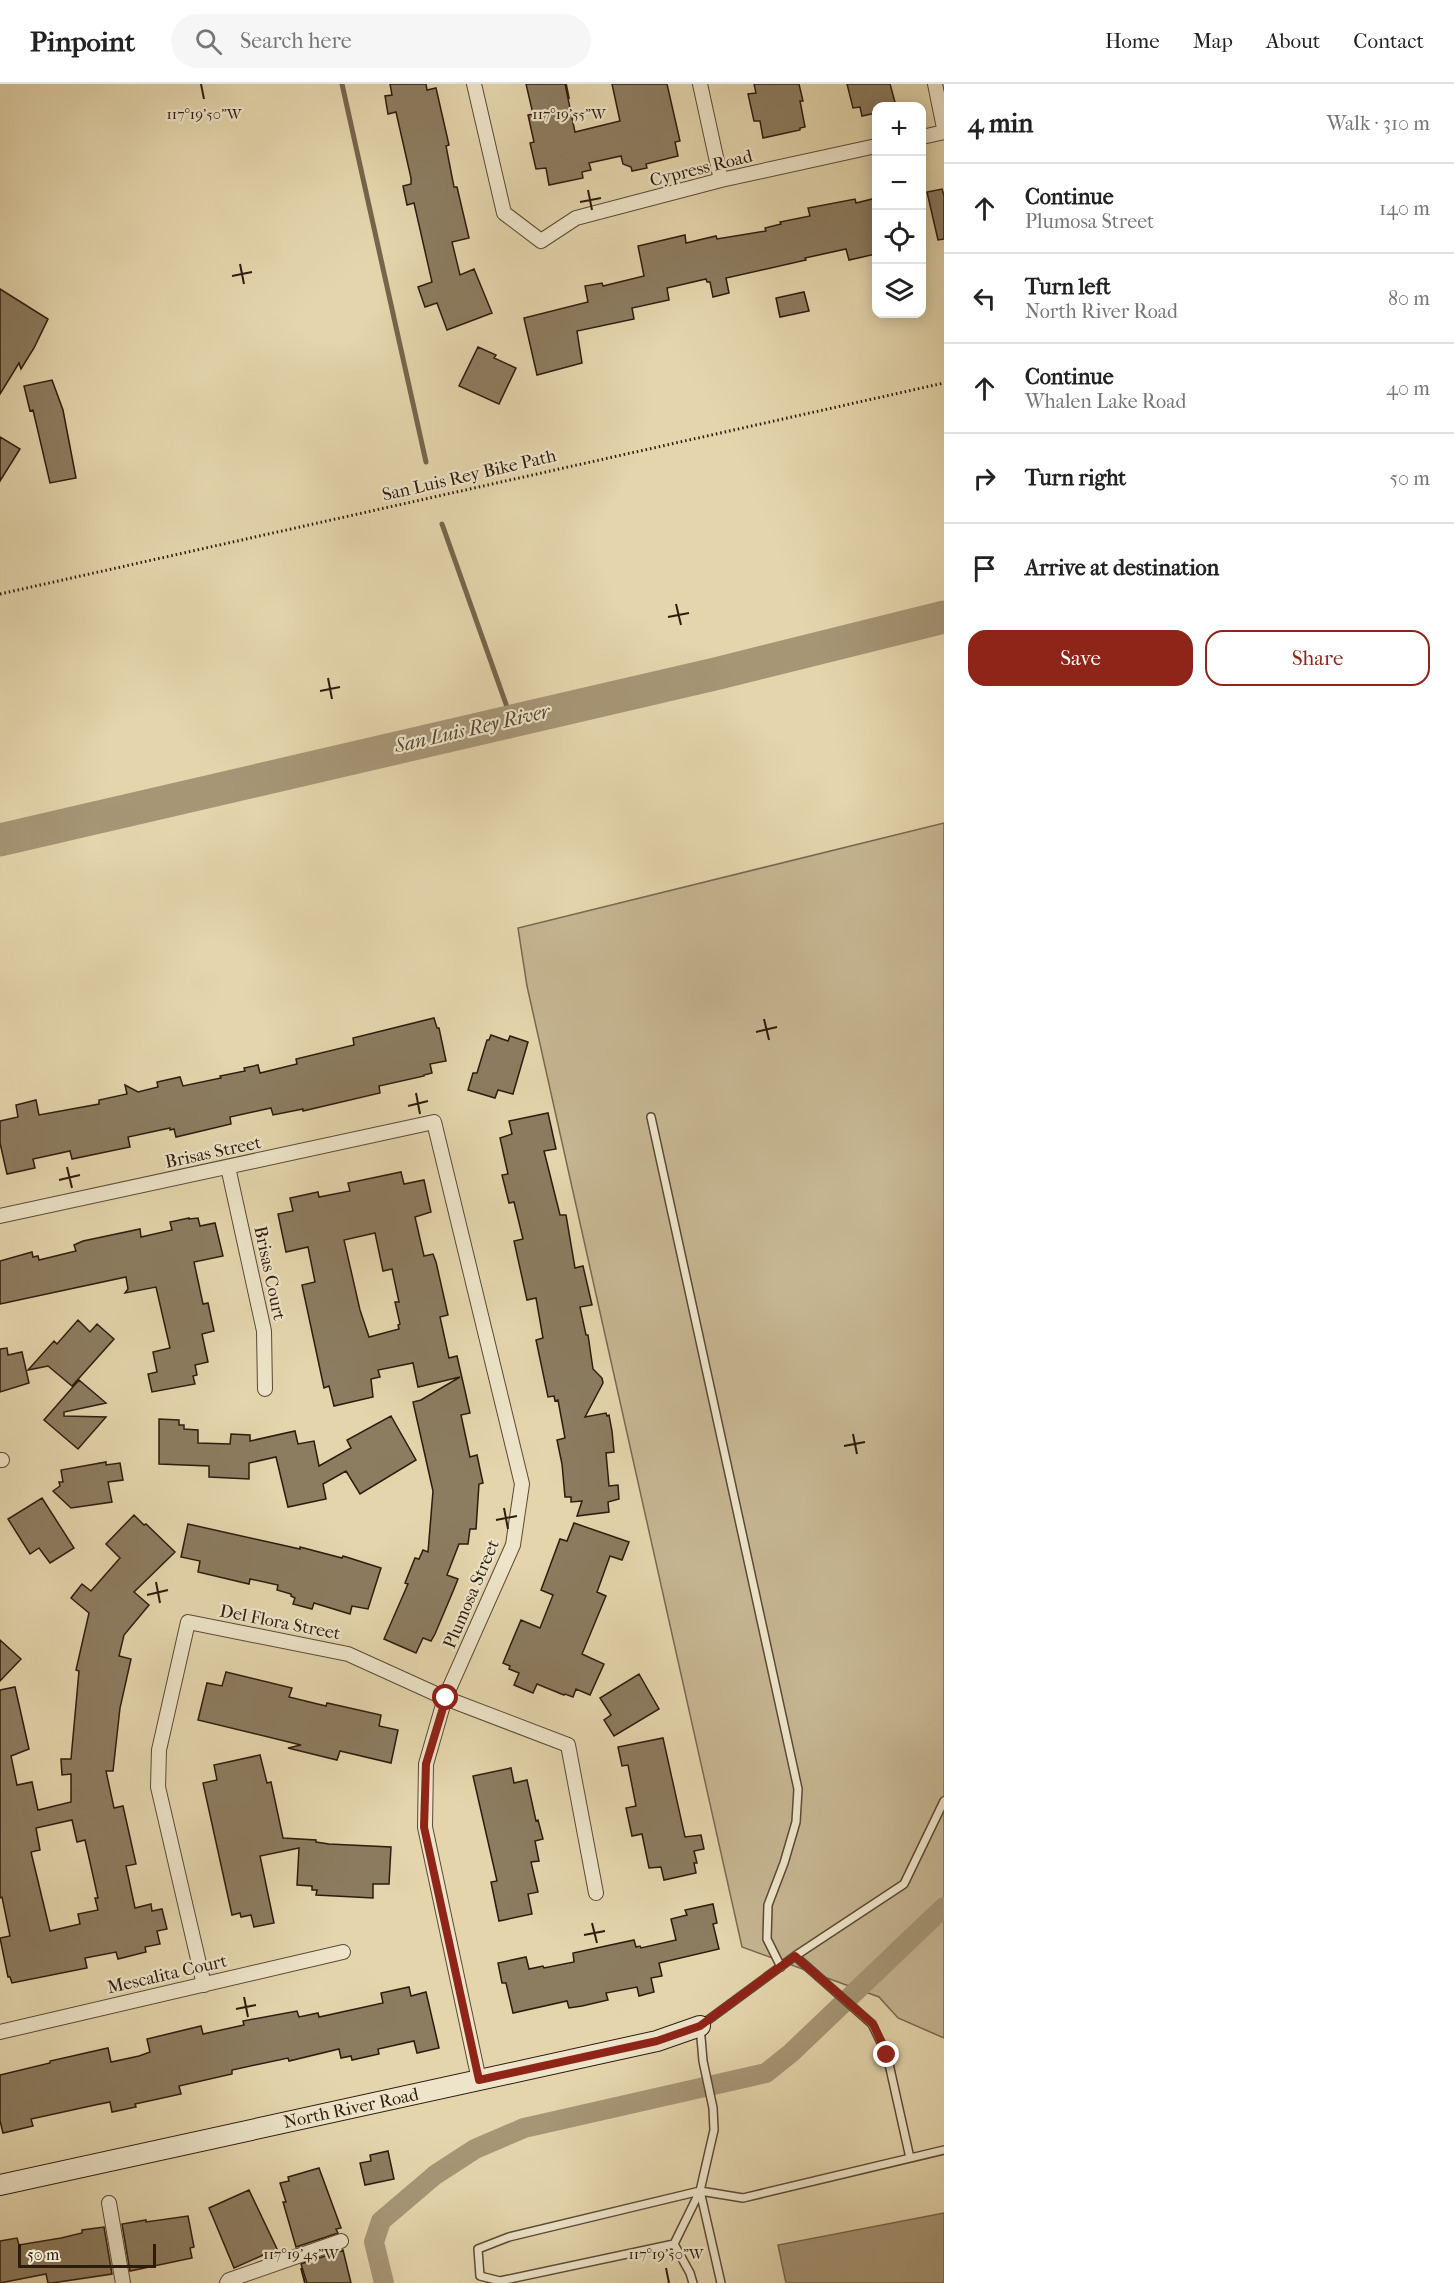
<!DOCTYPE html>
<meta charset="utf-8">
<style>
body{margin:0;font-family:"IM FELL French Canon",serif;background:#f6f6f6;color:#222}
.controls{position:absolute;right:18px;top:18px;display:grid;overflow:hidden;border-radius:12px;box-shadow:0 3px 15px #0003}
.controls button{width:54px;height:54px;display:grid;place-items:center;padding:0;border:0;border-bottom:2px solid #e0e0e0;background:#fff;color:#222;font:30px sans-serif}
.scale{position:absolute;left:18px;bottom:15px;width:138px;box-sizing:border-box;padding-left:6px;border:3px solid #2d1b0e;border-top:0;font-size:16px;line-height:21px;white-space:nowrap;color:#2d1b0e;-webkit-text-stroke:4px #ede4c9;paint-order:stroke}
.stop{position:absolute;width:18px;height:18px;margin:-14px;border:4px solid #8f2418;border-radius:50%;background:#fff}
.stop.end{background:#8f2418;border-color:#fff;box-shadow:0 2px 6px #0008}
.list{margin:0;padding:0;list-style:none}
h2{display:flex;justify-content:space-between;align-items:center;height:78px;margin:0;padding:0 24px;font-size:26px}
h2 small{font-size:20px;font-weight:400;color:#767676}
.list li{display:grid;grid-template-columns:39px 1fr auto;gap:18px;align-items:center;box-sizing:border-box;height:90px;padding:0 24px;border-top:2px solid #e0e0e0}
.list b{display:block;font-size:22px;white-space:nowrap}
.list p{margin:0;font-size:20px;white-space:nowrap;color:#767676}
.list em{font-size:20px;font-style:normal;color:#767676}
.actions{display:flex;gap:12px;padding:18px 24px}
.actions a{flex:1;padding:14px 0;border:2px solid #8f2418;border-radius:18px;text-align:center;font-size:21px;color:#8f2418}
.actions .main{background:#8f2418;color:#fff}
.icon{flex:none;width:33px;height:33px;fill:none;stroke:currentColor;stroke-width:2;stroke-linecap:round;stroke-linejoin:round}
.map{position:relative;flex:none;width:944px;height:2199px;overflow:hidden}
header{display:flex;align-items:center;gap:36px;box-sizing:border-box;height:84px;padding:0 30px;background:#fff;border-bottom:2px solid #e0e0e0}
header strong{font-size:28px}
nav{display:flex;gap:33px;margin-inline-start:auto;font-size:21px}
.search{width:420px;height:54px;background:#f6f6f6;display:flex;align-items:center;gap:15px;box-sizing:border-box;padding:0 21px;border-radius:33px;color:#767676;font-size:22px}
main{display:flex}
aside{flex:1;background:#fff}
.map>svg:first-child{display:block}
.green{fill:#c5b591;stroke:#796850;stroke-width:1.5}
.water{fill:#a69676;stroke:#76654c;stroke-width:1.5}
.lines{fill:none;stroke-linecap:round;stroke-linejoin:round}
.stream{stroke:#76654c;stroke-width:5}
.canal{stroke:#a69676;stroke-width:20}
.river{stroke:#a69676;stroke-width:33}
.building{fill:#8c7c60;stroke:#2d1b0e;stroke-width:1.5;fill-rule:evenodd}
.lane-casing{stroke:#5b4a36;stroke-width:10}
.street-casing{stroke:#5b4a36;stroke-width:16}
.secondary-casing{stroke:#2d1b0e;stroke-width:22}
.path{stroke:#2d1b0e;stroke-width:3;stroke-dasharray:1.5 3;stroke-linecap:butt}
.lane{stroke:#ede4c9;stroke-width:7}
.street{stroke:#ede4c9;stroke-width:14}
.secondary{stroke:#ede4c9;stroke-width:20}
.route{stroke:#8f2418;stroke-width:8}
.ticks{fill:none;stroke:#2d1b0e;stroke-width:2}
.labels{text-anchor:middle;stroke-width:4.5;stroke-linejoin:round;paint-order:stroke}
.street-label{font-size:18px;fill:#2d1b0e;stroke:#ede4c9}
.water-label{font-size:20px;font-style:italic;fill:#574632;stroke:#ede4c9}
.ticks-label{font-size:15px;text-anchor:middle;fill:#2d1b0e;stroke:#ede4c9;stroke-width:4.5;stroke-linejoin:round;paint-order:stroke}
</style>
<header>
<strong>Pinpoint</strong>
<div class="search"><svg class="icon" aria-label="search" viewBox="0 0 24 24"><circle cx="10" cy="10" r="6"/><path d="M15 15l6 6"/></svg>Search here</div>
<nav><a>Home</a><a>Map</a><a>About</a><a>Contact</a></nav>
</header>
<main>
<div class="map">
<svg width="944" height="2199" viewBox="0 0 944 2199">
<rect width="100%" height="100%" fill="#e4d5ac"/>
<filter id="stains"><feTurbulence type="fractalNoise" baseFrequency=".00333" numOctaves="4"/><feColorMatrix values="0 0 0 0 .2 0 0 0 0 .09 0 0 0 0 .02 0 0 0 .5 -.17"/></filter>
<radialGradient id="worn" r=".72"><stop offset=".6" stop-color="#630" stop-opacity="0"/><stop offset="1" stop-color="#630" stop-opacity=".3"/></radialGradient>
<path class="green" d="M944,739V1954L898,1934L879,1913L742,1863L527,902L518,844Z"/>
<path class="water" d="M944,2129V2199H786L778,2161Z"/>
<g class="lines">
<path class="stream" d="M342,0L426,378
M442,440L512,637"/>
<path class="canal" d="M384,2199L374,2158L381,2137L435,2091L475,2065L524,2044L766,1989L791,1969L944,1823"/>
<path class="river" d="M0,756L715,590L944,533"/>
</g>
<path class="building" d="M390,0H426L427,6L436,4L449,61L446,62L454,103H457L469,154L452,158L460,191L474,185L492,229L447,246L437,219L425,223L418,203L432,198L414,119L407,121L403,102L411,100V94L396,28L388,30L385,12L392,11Z
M526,0H565L575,48L620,37L612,0H667L680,57L675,58L678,72L646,80L647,84L632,87L631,83L623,80L621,72L589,79L591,86L582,88L583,94L549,101L546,84L536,85L530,59L534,58L528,31L533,30Z
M754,0H799L803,17H800L805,43L800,44V46L763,54L760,37H754L748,10L756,9Z
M847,0H890L896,22H876V29L862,32L860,23L853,24Z
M942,105L944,112V155L938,156L927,108Z
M876,114V170L849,176L846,165L805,174L806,176L726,194L729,209L713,213L710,198H707L706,195L667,204L669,216L632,224L634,235L577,247L582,279L537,291L524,234L588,218L585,202L602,199L603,202L644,192L638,162L685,151L686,159L716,152L717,155L766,147L765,144L781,140L780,138L810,132L808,124L855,115L856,119Z
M0,205L48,235L34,264L21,285L19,279L0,310Z
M804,208L809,227L780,233L776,214Z
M478,263L496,271L494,274L516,284L499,320L459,302Z
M52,296L63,326L76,394L50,399L33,326L30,327L24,302Z
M0,353L20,365L0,397Z
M434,934L437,944H439L446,977L430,980L432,989L424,991V992L379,1002L380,1009L303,1027V1025L273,1031L271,1024L230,1033L231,1040L176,1053L174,1045L170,1046V1044L128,1053L130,1063L72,1075L70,1067L33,1075L35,1084L7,1090L0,1059V1037L18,1033L16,1021L36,1016L39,1031L99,1020V1016L127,1010L125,1001L138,1008L158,1003L157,998L180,993L183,1002L221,994L220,992L245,987L244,984L258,981L260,989L297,980L296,975L354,961L353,954Z
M491,951L508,957L510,952L528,958L513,1010L498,1006L495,1014L468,1006L473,989H477L487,956H489Z
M548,1029L556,1065L544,1067L560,1131H566L575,1184L583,1182L592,1221L580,1223L586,1251H588L593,1285L602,1294L603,1299L585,1333L606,1329L607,1332L609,1331L612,1347L614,1368L606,1369L609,1402L618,1401L619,1415L608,1418L609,1428L577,1432L582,1417L571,1418V1413H565L562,1380L557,1356L565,1354L558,1316L555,1317L554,1312L548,1313L536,1256L543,1254L536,1214L527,1216L514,1157L523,1155L514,1118L509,1119L502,1091L508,1090L500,1054L512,1050L509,1037Z
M401,1088L404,1100L424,1096L431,1128L415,1133L424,1172L433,1170L436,1178L448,1231L440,1233L449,1274L457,1272L470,1329L461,1331L470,1373L477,1371L483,1399L479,1400L476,1445H470L468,1460H459L447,1491L458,1495L454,1505L435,1550L431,1557L423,1554L416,1569L384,1555L408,1500L405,1499L415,1474L419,1475L423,1466L428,1468L433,1407L413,1318L421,1316L460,1293L418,1303L413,1279L378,1286L380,1293L371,1295L373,1313L334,1322L329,1302L324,1304L302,1201L315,1198L308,1163L286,1168L278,1130L293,1127L290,1114L318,1108L319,1113L350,1107L348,1099ZM375,1149L383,1187L392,1185L399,1218H395L400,1240L398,1241L399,1245L369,1253L360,1226L344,1156Z
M189,1134V1135L198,1134L200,1142L215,1139L223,1172L194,1178L203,1220L208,1219L214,1247L202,1250L208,1278L195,1281L197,1291L193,1292L195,1300L152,1308L148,1290L157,1288L153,1268L170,1264L156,1203L125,1209L128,1205L126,1193L0,1220V1177L32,1168L33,1173L38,1172L39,1176L76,1167L74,1161L83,1157L140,1145L141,1153L172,1146L170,1138Z
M78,1236L90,1248L97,1240L114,1255L72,1302L48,1282L28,1286L54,1257L57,1260Z
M7,1264L8,1271L22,1268L29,1299L0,1308V1265Z
M79,1296L106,1319L64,1328V1332L106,1333L78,1365L44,1336Z
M391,1332L416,1376L360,1410L346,1387L323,1400L326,1415L288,1423L276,1373L249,1379V1395L209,1393V1382L159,1380V1335L179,1336V1341H184V1345L198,1346V1359L230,1360L231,1350L250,1351V1357L295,1347L298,1360L314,1357L319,1382L351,1364L347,1356Z
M106,1378V1381L120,1379L123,1396L108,1398L112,1418L71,1424L53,1407L60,1402L59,1398H63L61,1386Z
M42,1414L74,1464L50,1479L39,1464L30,1470L8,1435Z
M134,1431L144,1441L146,1440L175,1468L134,1508L149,1521L124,1551L119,1572L131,1575L120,1624L113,1687H106L114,1724L123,1722L136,1780L126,1782L135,1824L151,1820L152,1827L162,1825L167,1845L157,1847L160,1860L145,1863L146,1868L118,1875L116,1868L85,1874L87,1884L12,1899L10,1893H8L0,1854L10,1852L2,1813L0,1814V1606L15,1603L29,1665L11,1672L17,1701L32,1698L38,1726L71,1718V1690L62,1691L61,1675H71L79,1587L76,1586L89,1529L71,1514L82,1500L91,1507L120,1474L106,1460ZM72,1736L77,1758L85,1756L98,1814H95L98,1826L78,1830L80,1840L50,1847L31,1768L40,1766L36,1744Z
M574,1439L629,1458L622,1476L610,1472L597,1508L606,1512L582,1570L604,1580L590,1611L576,1605L573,1613L565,1610L564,1611L537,1600L533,1609L514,1601L519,1589L509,1585L510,1582L503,1579L521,1536L540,1544L553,1511L541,1506L560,1455L567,1457Z
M188,1440L300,1465V1463L342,1474L343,1472L381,1484L368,1525L352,1522L350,1530L314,1519L312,1525L293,1520L295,1514L291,1512V1510L277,1506L278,1501L250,1495L249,1500L198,1488L200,1477L181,1473Z
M0,1556L21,1575L0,1597Z
M226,1588L292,1604L289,1613L326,1622L327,1619L381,1631L379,1642L398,1646L391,1679L340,1667L337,1676L288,1664L301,1661L198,1636L207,1599L222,1602Z
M639,1590L659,1625L614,1652L604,1636L611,1631L600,1614Z
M663,1654L685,1753L701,1751L704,1765L694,1767L697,1779H694L696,1789L664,1796L661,1783L649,1784L642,1750L632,1752L626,1724L636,1722L628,1681L622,1682L618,1663Z
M260,1671L267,1699L271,1698L283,1754L316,1756V1758L329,1760L391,1763L389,1800H373V1814L316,1811L317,1806H312V1802L297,1801L299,1764L260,1772L274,1839L254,1843L251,1831L241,1833L240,1829L232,1831L203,1699L217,1696L214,1681Z
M511,1684L514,1699L527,1696L536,1737L538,1736L543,1755L535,1757L539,1777L531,1778L538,1808L528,1810L532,1830L499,1837L491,1798L497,1797L473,1692Z
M713,1820L717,1839L713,1840L719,1865L659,1879L662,1892L651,1894L654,1908L639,1912L637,1903L606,1909L608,1916L582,1922L569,1924L567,1917L513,1929L506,1899H502L498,1879L526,1873L529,1885L543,1882L544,1884L574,1878L573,1869L634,1856L636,1863L640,1862L641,1864L676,1856L671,1835L687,1831L685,1826Z
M409,1903L411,1912L426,1908L439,1964L417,1969L414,1957L378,1965L379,1970L352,1976L351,1972L341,1974L339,1965L289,1977L288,1974L232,1986V1990L179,2002L181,2010L135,2020L136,2023L112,2028L110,2018L95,2021L31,2035L33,2042L3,2049L0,2037V1991L50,1979V1977L108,1964L111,1978L139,1972L150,1968L147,1955L201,1942L203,1950L244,1941L243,1937L297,1927L299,1933L318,1929L319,1933L383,1919L381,1909Z
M388,2067L394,2095L365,2101L360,2079L371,2077L370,2071Z
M319,2084L341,2144L336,2145L338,2149L296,2163L283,2118H286L280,2099L289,2097L288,2093Z
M249,2106L277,2165L234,2184L209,2124Z
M188,2132L194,2163L190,2164L192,2174L130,2187L122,2140L146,2136V2138Z
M104,2143L112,2190L52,2199H48L46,2190L0,2199V2157L17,2154L19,2161L61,2154L82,2149V2146Z
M343,2166L351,2199H307L301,2180Z"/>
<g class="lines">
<defs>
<path id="lane" d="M651,1033L798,1705L796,1738L784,1779L768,1821L767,1855L781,1883
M795,1872L872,1940L887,1971L910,2074
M700,2107L721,2199
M674,2160L500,2197L480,2192L478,2165L509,2153L700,2107L743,2114L944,2066
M674,2160L700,2107L714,2046L713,2024L703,1977L700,1942L795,1872L904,1800L944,1717
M674,2160L690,2189L693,2199"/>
<path id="street" d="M474,0L504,129L541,157L576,134L721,96L876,62
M700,0L721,96
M935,0L944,44
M922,53L944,48
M228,1083L264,1247L265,1305
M0,1132L434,1038L522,1400L513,1461L445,1614L426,1680L425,1743L479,1996
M0,1376H2
M204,1901L158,1703L159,1666L188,1538L348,1570L445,1614L568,1661L596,1809
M0,1948L343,1868
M109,2119L123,2199
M227,2199L229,2196L341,2157"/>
<path id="secondary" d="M0,2101L657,1957L700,1942"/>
</defs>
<use href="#lane" class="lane-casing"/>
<use href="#street" class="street-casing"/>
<use href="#secondary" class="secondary-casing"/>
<path class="path" d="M0,510L944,299"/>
<use href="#lane" class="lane"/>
<use href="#street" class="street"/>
<use href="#secondary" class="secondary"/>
</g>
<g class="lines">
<path class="route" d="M446,1614L426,1680L424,1743L479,1996L657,1957L700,1942L795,1872L873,1940L887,1971"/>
</g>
<path class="ticks" d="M201,0L204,15M566,0L569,15M588,106L592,126M580,118L601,114M240,180L244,200M232,192L252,188M676,520L681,541M668,533L689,529M328,594L332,615M320,607L340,603M764,935L769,956M756,948L777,943M416,1009L420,1030M408,1022L428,1017M67,1083L72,1104M59,1096L80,1091M853,1350L857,1370M844,1362L865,1358M504,1424L508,1445M496,1436L517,1432M156,1498L160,1519M147,1511L168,1506M592,1839L597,1859M584,1851L605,1847M244,1913L248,1933M236,1925L256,1921M301,2184L305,2199M666,2184L669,2199"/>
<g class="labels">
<g class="street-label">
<text transform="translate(701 84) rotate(-14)" y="6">Cypress Road</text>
<text transform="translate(469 391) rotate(-13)" y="6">San Luis Rey Bike Path</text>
<text transform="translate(213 1068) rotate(-12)" y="6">Brisas Street</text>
<text transform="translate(270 1189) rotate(78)" y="6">Brisas Court</text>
<text transform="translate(471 1510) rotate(-67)" y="6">Plumosa Street</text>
<text transform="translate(280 1538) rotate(11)" y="6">Del Flora Street</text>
<text transform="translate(167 1890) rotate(-13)" y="6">Mescalita Court</text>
<text transform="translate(351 2024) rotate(-12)" y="6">North River Road</text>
</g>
<g class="water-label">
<text transform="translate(472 644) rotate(-13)" y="7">San Luis Rey River</text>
</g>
</g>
<g class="ticks-label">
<text x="204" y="35">117°19'50"W</text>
<text x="569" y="35">117°19'55"W</text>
<text x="301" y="2175">117°19'45"W</text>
<text x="666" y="2175">117°19'50"W</text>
</g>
<rect width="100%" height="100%" filter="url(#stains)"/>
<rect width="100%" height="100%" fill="url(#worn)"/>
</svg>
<div class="controls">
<button>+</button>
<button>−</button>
<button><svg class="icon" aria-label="locate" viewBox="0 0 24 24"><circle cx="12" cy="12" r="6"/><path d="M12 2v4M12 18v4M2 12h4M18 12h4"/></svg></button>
<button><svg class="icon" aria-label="layers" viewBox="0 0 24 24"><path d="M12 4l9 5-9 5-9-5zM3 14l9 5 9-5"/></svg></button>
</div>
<div class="scale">50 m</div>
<div class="stop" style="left:446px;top:1614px"></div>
<div class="stop end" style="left:887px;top:1971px"></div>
</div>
<aside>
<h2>4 min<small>Walk · 310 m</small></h2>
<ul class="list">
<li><svg class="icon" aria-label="ahead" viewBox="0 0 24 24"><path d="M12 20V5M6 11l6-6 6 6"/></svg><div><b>Continue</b><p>Plumosa Street</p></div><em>140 m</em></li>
<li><svg class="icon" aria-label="left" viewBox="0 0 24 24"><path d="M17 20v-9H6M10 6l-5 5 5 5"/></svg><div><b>Turn left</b><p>North River Road</p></div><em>80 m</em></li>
<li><svg class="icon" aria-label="ahead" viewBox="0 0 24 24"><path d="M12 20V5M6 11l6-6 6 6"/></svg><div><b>Continue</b><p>Whalen Lake Road</p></div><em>40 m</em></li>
<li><svg class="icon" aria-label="right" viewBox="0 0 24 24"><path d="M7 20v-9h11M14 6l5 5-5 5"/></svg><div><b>Turn right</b></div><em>50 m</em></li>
<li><svg class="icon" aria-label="arrive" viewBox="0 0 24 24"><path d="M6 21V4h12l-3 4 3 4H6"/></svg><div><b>Arrive at destination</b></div></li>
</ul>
<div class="actions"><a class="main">Save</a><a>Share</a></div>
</aside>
</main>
